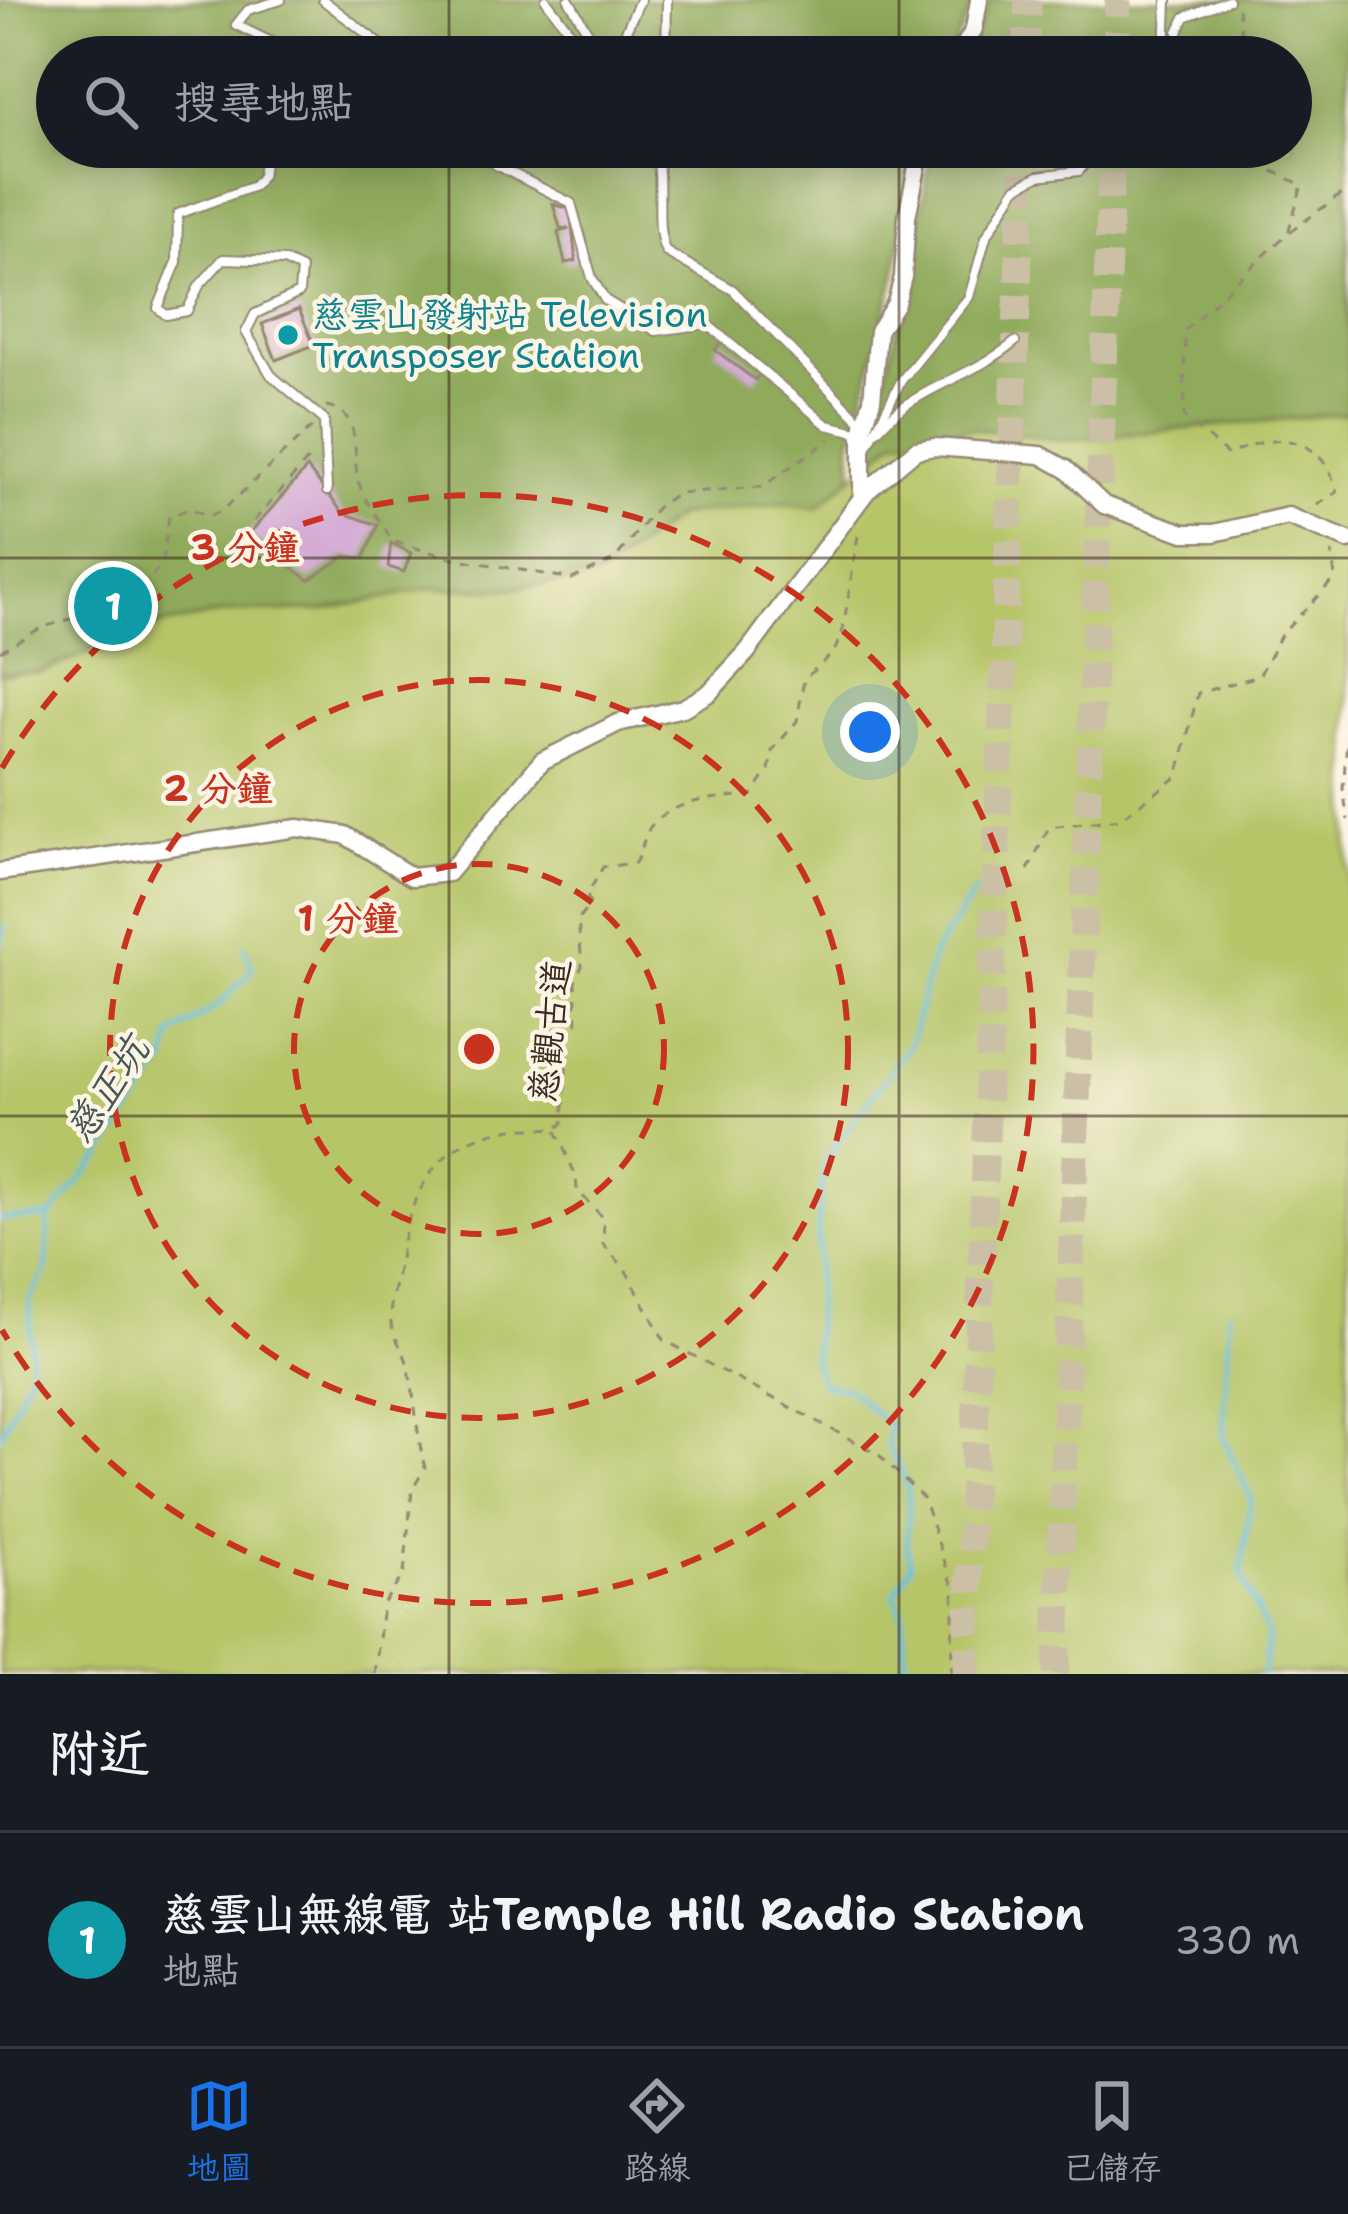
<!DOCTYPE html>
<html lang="zh-TW">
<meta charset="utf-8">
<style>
body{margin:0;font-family:"Shantell Sans","LXGW WenKai TC",sans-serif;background:#242831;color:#f1f3f6}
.you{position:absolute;left:870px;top:732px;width:42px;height:42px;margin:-30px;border:9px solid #fff;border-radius:50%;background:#1a73e8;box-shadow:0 0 0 18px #1a73e833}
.badge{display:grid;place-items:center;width:78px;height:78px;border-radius:50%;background:#1a73e8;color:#fff;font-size:39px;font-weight:700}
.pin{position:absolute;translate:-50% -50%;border:6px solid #fff;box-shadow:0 3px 12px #0006}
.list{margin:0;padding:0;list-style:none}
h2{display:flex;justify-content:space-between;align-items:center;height:156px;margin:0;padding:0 48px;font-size:51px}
h2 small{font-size:39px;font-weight:400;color:#9ea1a6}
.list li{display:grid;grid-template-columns:78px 1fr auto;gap:36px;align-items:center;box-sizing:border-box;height:216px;padding:0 48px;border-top:3px solid #363941}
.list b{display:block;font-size:45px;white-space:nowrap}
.list p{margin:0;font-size:39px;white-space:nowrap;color:#9ea1a6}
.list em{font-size:39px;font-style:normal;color:#9ea1a6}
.icon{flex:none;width:66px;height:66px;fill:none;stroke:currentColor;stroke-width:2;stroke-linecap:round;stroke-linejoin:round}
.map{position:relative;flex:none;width:1348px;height:1674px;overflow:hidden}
.search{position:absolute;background:#171b24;box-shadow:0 6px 30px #0003;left:36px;right:36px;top:36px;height:132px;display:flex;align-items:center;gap:30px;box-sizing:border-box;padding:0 42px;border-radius:66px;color:#9ea1a6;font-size:45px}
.sheet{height:372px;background:#171b24}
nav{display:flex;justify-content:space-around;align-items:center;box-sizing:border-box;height:168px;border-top:3px solid #363941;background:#171b24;font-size:33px;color:#9ea1a6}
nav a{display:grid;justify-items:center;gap:6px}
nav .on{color:#1a73e8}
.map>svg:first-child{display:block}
.green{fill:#b5c568;stroke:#787843;stroke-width:3}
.forest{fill:#90aa5c;stroke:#666a3d;stroke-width:3}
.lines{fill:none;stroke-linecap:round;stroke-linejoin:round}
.stream{stroke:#61bfdf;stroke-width:4.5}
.building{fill:#d5abd5}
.trunk-tunnel{stroke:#cbc0a6;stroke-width:27;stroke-dasharray:27 14;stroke-linecap:butt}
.service-casing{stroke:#958873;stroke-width:12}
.minor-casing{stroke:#958873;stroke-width:21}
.path{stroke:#958873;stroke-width:3;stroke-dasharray:9 9;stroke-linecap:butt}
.service{stroke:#fff;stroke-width:8}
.minor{stroke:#fff;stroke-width:16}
.grid{fill:none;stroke:#3b2a1e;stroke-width:3;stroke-opacity:0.55}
.ring{fill:none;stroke:#c8321e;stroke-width:6;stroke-dasharray:21 15}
.culture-dot{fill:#0f9aa8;stroke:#fcf5e5;stroke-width:4.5}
.labels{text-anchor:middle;stroke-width:9;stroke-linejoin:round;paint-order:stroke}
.culture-label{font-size:36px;fill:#0d838f;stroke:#fcf5e5;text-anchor:start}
.street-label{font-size:36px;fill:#3b2a1e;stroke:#fcf5e5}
.water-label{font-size:39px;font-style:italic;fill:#465758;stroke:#fcf5e5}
.centre{fill:#c8321e;stroke:#fcf5e5;stroke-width:6}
.ring-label{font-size:36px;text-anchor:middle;font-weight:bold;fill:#c8321e;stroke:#fcf5e5;stroke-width:9;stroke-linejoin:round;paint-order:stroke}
</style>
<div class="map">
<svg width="1348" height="1674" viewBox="0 0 1348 1674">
<rect width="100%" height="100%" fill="#fcf5e5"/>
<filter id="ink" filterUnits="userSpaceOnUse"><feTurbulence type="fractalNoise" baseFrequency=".00833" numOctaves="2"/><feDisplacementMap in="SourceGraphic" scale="24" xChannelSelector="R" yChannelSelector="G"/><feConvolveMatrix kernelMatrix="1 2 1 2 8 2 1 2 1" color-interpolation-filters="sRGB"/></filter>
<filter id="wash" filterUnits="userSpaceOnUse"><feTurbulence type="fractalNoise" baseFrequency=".004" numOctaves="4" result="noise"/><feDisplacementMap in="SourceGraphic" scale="48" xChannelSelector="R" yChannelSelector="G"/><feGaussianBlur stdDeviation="2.7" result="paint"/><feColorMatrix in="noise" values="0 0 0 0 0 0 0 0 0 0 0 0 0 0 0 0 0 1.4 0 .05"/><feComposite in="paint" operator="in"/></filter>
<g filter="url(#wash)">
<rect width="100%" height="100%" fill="#efe6c8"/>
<path class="green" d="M1348,413V1674H0V673L41,672L152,627L228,612L322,610L432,588L505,589L598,577L679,515L784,503L817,507L896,439L971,428L1065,440Z"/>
<path class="forest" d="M0,0H975L949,57H57V147H915L896,274L851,443L853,476L817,508L784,503L679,515L598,577L505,589L432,588L322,610L228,612L152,627L41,672L0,673Z
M990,0H1348V413L1065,440L971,428L896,439L868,464L866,445L911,277L931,147H1291V57H965Z"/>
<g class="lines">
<path class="stream" d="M0,945L5,927
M49,1217L100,1157L166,1061L172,1035L220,1004L253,969L244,947
M0,1219L49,1217L46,1270L30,1299L31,1370L0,1437
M1230,1311L1223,1437L1251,1498L1241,1574L1268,1635L1263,1674
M905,1674L903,1615L894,1594L911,1566C897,1513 927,1505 887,1446L890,1426L849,1389L822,1384L814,1364L819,1207L826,1159L910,1045L933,954L976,890"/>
</g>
<g id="blocks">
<path class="building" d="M553,204L570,209L576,261L565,263L558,232L569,229L560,228Z
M299,309L314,345L276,360L262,324Z
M722,340L762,371L755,380L715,350Z
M307,468L343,513L378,525L364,558L345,556L309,580L248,535Z
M391,543L411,553L404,572L388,567Z
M112,583L125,593L121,614L105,615L102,598Z"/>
</g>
</g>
<g filter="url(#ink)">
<use href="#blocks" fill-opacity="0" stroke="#958873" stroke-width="3"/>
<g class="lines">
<path class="trunk-tunnel" d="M1026,57L1028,0
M1116,57L1118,0
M966,1674L1023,147
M1056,1674L1112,147"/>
<defs>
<path id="service" d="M281,0L248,10L236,25L303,57
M323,0L397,57
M546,0L573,36L606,57
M569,0L600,53
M614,57L640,0
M666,57L667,0
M1165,57L1167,0
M1180,57L1178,32L1185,17L1228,0
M266,147L262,176L254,186L178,214L177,262L158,308L166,315L187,311L199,286L223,259L284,261L301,269L299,293L255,314L246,332L271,375L324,420L327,491
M477,147L496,165L571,203L592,278L605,300L656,331L707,324L827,425L861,433
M655,147C665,184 653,226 666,252L733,290L862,423
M879,429C915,387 971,378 1015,342
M867,447L901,381L969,297L986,237L1016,188L1038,176L1079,171L1098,147"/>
<path id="minor" d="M958,57L974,29L979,0
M862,497V433L872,400L878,331L896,303L903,277L907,217L921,147
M0,872L298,828L345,835L412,877L448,873L542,761L618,723L683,708L709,693L747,652L867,491L916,450L935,447L1041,455L1066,469L1104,505L1184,533H1214L1288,516L1348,540"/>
</defs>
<use href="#service" class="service-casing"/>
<use href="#minor" class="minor-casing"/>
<path class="path" d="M1238,8L1244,57
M1291,125L1301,124L1291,135
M1280,147L1263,166L1302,185L1288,233L1185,330L1184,417L1228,455C1276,431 1322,433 1337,492L1309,509
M1290,232L1348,189
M326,406C363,412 352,453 358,480C363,501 382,521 392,541L447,557L572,579L614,560L659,505L678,493L762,487L830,439
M254,521L312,455
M0,651L41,628L83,615C86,595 86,578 110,573L136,588L145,587L162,563L169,517L190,508L208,516L222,511L312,427
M1348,728L1343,789L1348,820
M1028,870L1049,827L1120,819L1177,777L1198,693L1259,676L1281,635L1335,578L1332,552
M556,1131L576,1176L577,1190L604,1219L603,1244L625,1269L664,1340L878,1454L923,1498L954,1589L951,1674
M375,1674L383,1604L404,1574L412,1490L425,1468C416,1434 416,1399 408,1366C405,1352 394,1339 391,1323C388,1306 397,1278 400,1259C414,1165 458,1121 556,1129L563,1123L568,1039L577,1025L575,982L582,966L578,920L590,904L587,895L603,867L635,863C641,853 645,833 651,826C676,798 718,798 752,795L769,770L772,751L797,721L804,679L834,652L843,630L859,529"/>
<use href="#service" class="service"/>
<use href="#minor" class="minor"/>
</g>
</g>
<path class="grid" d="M449,0V57M899,0V57M449,147V1674M899,147V1674M0,558H1348M0,1116H1348"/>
<g class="ring">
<circle cx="479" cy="1049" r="185"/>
<circle cx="479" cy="1049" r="369"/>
<path d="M2 768A554 554 0 1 1 2 1330"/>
</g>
<circle class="culture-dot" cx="288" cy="335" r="12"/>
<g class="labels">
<g class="culture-label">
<text x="312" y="327">慈雲山發射站 Television<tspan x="312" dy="41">Transposer Station</tspan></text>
</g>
<g class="street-label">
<text transform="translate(549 1031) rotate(-84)" y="13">慈觀古道</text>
</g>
<g class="water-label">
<text transform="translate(106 1089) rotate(-56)" y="14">慈正坑</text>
</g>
</g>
<circle cx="479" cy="1049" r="18" class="centre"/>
<g class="ring-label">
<text x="245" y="560">3 分鐘</text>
<text x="218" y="801">2 分鐘</text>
<text x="348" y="931">1 分鐘</text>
</g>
</svg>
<div class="you"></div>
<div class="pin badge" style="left:113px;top:606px;background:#0f9aa8">1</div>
<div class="search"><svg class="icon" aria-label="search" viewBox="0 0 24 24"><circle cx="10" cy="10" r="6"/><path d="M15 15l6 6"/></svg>搜尋地點</div>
</div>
<section class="sheet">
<h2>附近<small></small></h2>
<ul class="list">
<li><span class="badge" style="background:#0f9aa8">1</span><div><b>慈雲山無線電 站Temple Hill Radio Station</b><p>地點</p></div><em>330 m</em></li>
</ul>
</section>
<nav>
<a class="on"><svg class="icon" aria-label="map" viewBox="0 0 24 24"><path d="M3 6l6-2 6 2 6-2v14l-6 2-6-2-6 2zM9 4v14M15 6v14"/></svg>地圖</a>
<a><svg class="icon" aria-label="directions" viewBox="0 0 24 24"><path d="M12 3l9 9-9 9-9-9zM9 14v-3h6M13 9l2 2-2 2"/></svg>路線</a>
<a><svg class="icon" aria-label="saved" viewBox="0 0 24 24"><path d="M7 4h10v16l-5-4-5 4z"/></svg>已儲存</a>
</nav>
